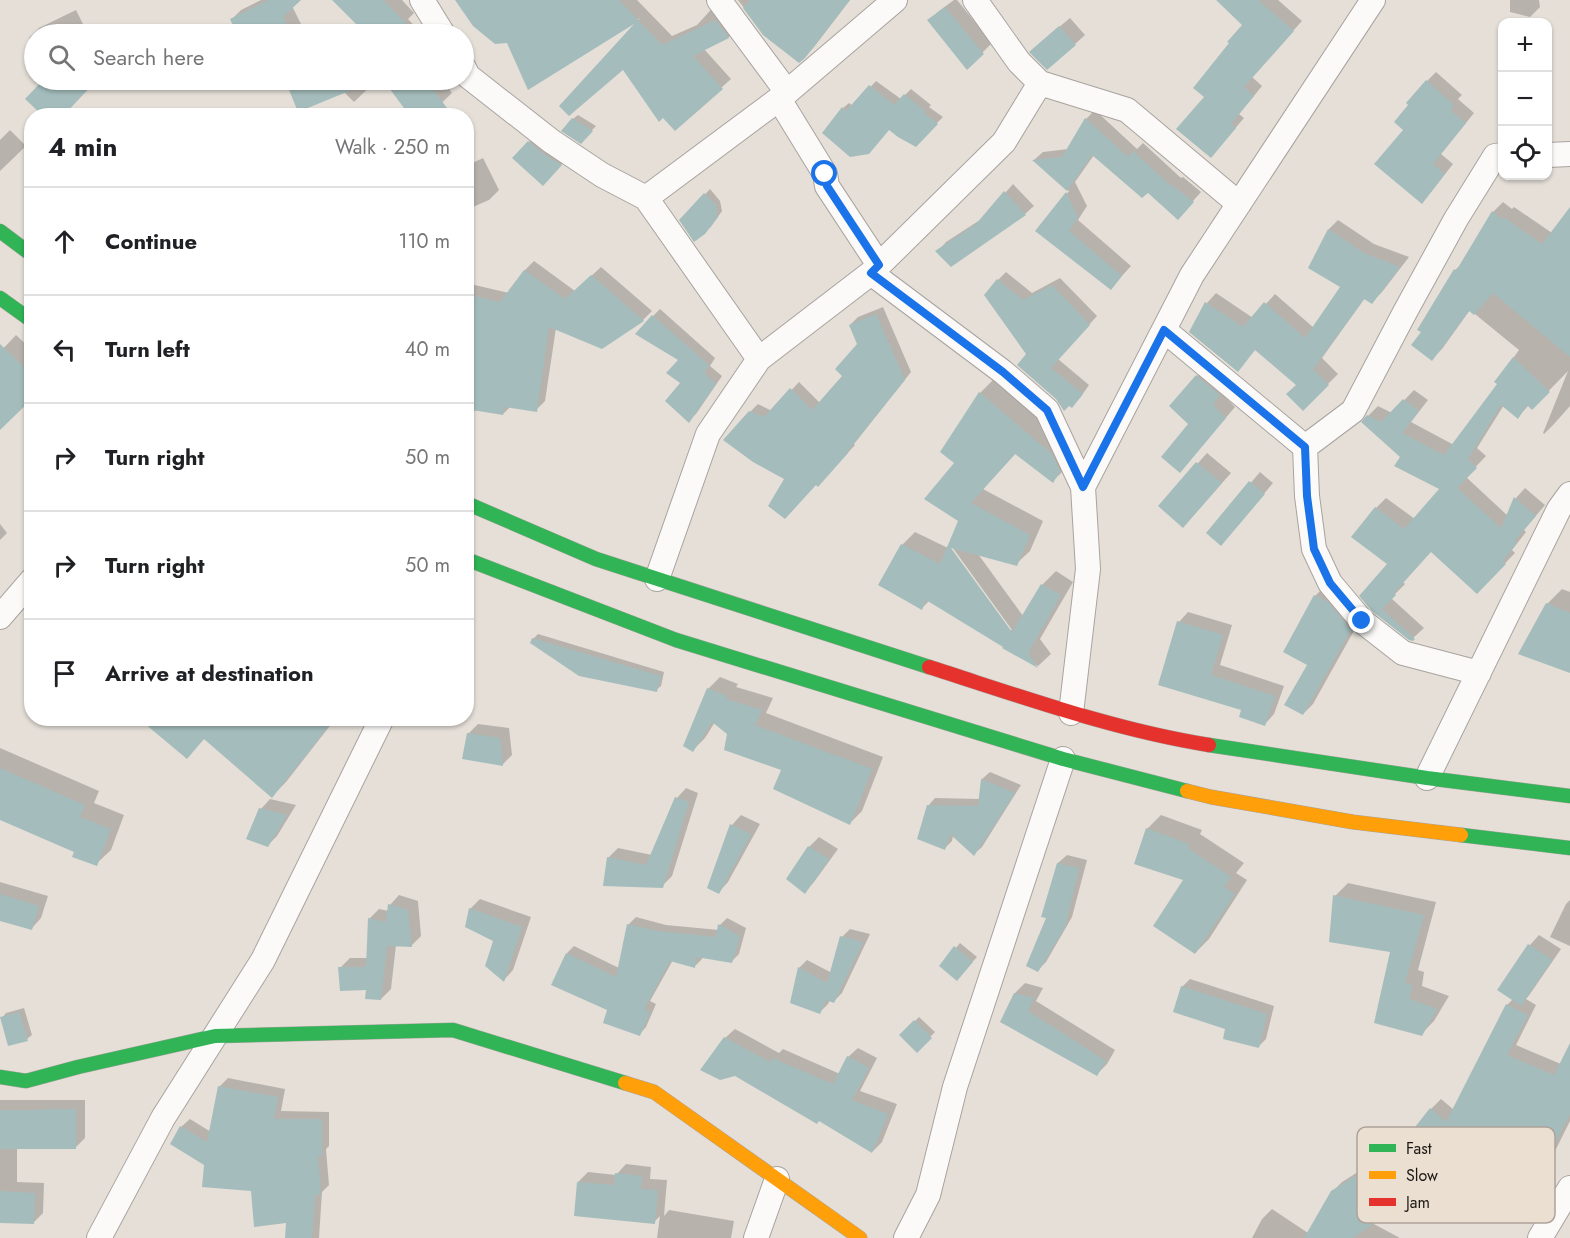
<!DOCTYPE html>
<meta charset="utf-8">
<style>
body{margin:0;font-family:Jost,sans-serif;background:#f6f6f6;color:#202124}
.controls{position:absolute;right:18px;top:18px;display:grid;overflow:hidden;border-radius:12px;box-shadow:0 2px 4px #0004}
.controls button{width:54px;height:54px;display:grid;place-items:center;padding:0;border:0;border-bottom:2px solid #e0e0e0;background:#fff;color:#202124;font:30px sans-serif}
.stop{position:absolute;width:18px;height:18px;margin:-14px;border:4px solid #1a73e8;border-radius:50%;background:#fff}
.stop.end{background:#1a73e8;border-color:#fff;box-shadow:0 2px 6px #0008}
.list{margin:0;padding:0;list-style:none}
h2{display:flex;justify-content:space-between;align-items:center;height:78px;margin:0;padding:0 24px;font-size:26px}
h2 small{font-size:20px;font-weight:400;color:#757577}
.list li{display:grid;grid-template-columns:39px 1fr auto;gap:18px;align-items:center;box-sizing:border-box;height:108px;padding:0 24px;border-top:2px solid #e0e0e0}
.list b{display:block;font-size:22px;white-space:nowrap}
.list em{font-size:20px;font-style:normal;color:#757577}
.icon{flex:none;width:33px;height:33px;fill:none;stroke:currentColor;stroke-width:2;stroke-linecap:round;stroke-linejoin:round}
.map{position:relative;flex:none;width:1570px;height:1238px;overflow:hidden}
.search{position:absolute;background:#fff;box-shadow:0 2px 4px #0004;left:24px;top:24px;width:450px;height:66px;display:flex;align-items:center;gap:15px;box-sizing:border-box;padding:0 21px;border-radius:33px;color:#757577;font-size:22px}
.panel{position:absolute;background:#fff;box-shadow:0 2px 4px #0004;left:24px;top:108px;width:450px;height:618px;border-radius:24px}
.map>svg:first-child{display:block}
.shadow{fill:#0003}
.building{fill:#a4bdbc}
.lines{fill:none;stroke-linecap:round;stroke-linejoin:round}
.street-casing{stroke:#a8a39e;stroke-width:26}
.fast-casing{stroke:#a8a39e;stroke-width:15}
.slow-casing{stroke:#a8a39e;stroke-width:15}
.jam-casing{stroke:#a8a39e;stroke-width:15}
.street{stroke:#fbfaf9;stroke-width:24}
.fast{stroke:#30b455;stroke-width:14}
.slow{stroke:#ff9f0a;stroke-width:14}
.jam{stroke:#e5322d;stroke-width:14}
.route{stroke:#1a73e8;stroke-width:8}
.key{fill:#ebdfd2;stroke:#ada398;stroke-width:1.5}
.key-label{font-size:16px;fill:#1b1712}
</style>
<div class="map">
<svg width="1570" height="1238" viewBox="0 0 1570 1238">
<rect width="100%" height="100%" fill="#e5dfd8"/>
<path class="shadow" d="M261,0H299L292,6L306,34H239L231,20L241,10Z
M334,0H402L414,13L408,19L422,34H361L365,32Z
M457,0H637L672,36L697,25L718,2L737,28L729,37L704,49L731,79L675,129L623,68L562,106L640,18L529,88L508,41Z
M738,0H850L814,47L804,57L764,34Z
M954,0H957L992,43L967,68L929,21L939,11Z
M1218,0H1278L1302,21L1252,77L1262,86L1239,114L1244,118L1220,146L1206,97L1244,25Z
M1510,0H1539L1540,7L1530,17L1510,12Z
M76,10L88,34H34V49L29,38L39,28Z
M1070,18L1085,35L1075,44L1041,42Z
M1436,72L1462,95L1458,99L1474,113L1441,154L1453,164L1431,192L1405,130L1427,81Z
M45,80H96L62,116L27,99Z
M287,80H377L354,102L344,92L299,110Z
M385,80H442L452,93L428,116H412Z
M876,81L901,99L911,89L931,105L929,107L943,117L915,145L890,128L875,146L843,108L849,103L853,106Z
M316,110L322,116H310Z
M1095,110L1137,149L1143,143L1181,178L1183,177L1201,192L1186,209L1147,191L1094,155L1075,182L1087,206L1078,220L1131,266L1111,288L1037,231L1069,191L1034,160L1043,152L1068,149L1086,119Z
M578,115L596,126L581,142L573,119Z
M10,130L26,146L0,171V140Z
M539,132L570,155L553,174L529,142Z
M483,158L499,190L489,200L466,210V166Z
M1013,184L1034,206L1025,214L938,251L946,242L983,218Z
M710,189L720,201L722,211L710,228L681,220Z
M1503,202L1512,209L1514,207L1552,233L1570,209V406L1554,424L1544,434L1543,433L1568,371L1532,408L1529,405L1518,417L1504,405L1477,448L1486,456L1466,477L1508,516L1516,498L1525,488L1545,505L1524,530L1526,532L1512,550L1515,553L1477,592L1432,550L1403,582L1405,584L1391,598L1424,628L1412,639L1373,610L1389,564L1376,508L1386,498L1415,519L1441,489L1401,456L1368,416L1378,406L1392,413L1414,390L1428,400L1411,422L1454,445L1499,384L1496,382L1519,350L1470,310L1442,349L1432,359L1423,332L1455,270L1463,263L1493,212Z
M1338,220L1374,244L1409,257L1382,292L1372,302L1365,298L1322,358L1338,374L1303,409L1298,384L1256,349L1237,370L1191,332L1207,303L1216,293L1253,318L1275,294L1314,328L1342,287L1310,267L1329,229Z
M534,261L575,291L601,267L652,311L643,320L556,328L545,401L536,410L510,407L503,414L477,409L466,418V283L509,293L525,270Z
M1006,272L1032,293L1060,278L1097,316L1058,359L1089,385L1080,398L1028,354L998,280Z
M883,307L911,372L854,444L855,445L826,477L786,478L750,412L758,404L772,411L799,382L820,403L844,375L858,344L850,325L858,317Z
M660,309L715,358L710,366L722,376L696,414L689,420L682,383L681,360L653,316Z
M16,335L32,350V397L0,428V352Z
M1206,366L1229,385L1222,394L1235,407L1189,461L1190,424L1197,376Z
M993,380L1065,441L1066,468L1053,481L1016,453L983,489L1043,521L1030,551L1016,564L978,554L1023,616L1042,585L1056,571L1073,582L1040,639L1051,654L1038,666L929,601L922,608L902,545L915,532L948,548L1009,630H1012L950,544L959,520L956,463L980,393Z
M1207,453L1231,473L1192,517L1160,506Z
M1260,472L1273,483L1230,534L1208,533Z
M0,524L7,533L0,540Z
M1325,586L1360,620L1313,704L1303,714L1315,596Z
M1562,589L1570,592V671L1547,604Z
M1188,612L1232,625L1220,665L1284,686L1274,714L1265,724L1243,709L1160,684L1179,622Z
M32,617V631L25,623Z
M538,634L664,672L661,686L656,690L533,639Z
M720,677L738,684L736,687L773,698L766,713L883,757L862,811L850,823L783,769L728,733L715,722L705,738L693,750L708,689Z
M106,718H122L115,726Z
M140,718H336L286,782L272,796L205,738L186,757Z
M478,724L509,728L512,755L502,765L468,734Z
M0,748L99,791L94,803L124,815L111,850L96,864L76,852L0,818Z
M990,772L1021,785L982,847L974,854L953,836L952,841L945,848L928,806L935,798L980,799L982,779Z
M686,788L698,793L672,876L662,886L608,858L618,848L652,855L677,798Z
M270,799L296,805L277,836L267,846L261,809Z
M741,815L760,824L728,882L719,892L732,825Z
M1161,815L1202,830L1200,834L1244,863L1236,873L1247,880L1209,939L1195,953L1185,879L1147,829Z
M819,837L838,849L814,882L805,892L809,847Z
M1067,855L1087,860L1072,917L1046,962L1038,970L1058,863Z
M0,882L48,896L41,918L32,928L0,919Z
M1348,883L1436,902L1418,970L1424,972L1422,986L1449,996L1434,1021L1421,1034L1392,951L1335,896Z
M399,895L418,901L421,936L411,946L396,945L391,989L381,999L340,968L350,958H368L369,919L379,909L389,911L390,905Z
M480,899L531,917L513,970L504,980L495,940L470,909Z
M1570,900V946L1550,937L1566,904Z
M636,917L666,925L719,930L720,925L727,918L746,928L739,954L731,962L702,957V959L695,966L673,960L650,1001L656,1004L646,1027L639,1035L609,1009L567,953L574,946L619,968L629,924Z
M850,929L870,934L842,993L834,1001L830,1000L828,1004L820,1012L792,1002L799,968L807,960L832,973L842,937Z
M1539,935L1561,949L1530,994L1526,999L1536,1005L1516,1045L1561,1064L1570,1046V1121L1543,1175L1528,1191L1468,1155L1372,1223L1400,1238H1252L1262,1219L1272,1209L1308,1233L1332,1192L1342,1182L1404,1143L1431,1109L1441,1099L1454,1110L1507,1005L1513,999L1499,989L1530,945Z
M960,943L977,957L961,974L941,966Z
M1190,979L1274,1006L1266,1039L1258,1047L1227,1028L1182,987Z
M1025,983L1043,988L1036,1001L1115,1050L1107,1064L1097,1074L1002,1021L1015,993Z
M24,1008L32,1035L27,1039L2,1018L6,1013Z
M919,1017L935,1032L917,1050L901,1035Z
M735,1029L779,1053L783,1049L840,1074L848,1057L858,1048L877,1058L860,1091L897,1104L882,1142L872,1152L725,1038Z
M228,1078L285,1089L281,1111L329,1112V1146L326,1149L329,1185L322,1192L319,1238H287L288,1222L252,1190L206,1164L181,1127L190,1119L211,1132L220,1086Z
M0,1100H85V1138L75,1148H17V1182L44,1183L43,1213L33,1223L0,1221Z
M626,1164L651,1167L650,1179L667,1180L664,1216L669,1210L734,1221L731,1238H657L660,1216L654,1222L578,1182L588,1172L616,1175Z"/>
<path class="building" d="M269,0H301L283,17L289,28L276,34H237L230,19Z
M332,0H383L406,23L391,34H366Z
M455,0H619L662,45L716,20L729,38L693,56L723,89L675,131L663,118L659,122L623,70L569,116L559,106L634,24L528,90L507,43L495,44L473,26Z
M750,0H850L805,58L799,63L763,35L743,8Z
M1216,0H1258L1294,31L1244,87L1254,96L1231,124L1236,128L1211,158L1176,129L1204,97L1193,88L1229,43L1227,42L1242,25Z
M945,7L984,54L967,70L927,20Z
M1059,26L1076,45L1047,70L1029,52Z
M43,80H97L63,116H43L25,99Z
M285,80H376L298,112Z
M383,80H426L453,116H410Z
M1426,80L1454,105L1450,110L1466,123L1433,164L1445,174L1422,204L1374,164L1403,130L1394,122L1408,105L1406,103Z
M869,85L894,105L904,94L926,112L924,113L938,124L916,147L898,137L889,130L869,154L850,157L822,133L842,107L846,111Z
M572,118L593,131L581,144L561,131Z
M1085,118L1128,157L1133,151L1171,186L1172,185L1194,202L1178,220L1148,193L1142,198L1092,155L1067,191L1032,160L1062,157Z
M528,141L542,153L562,165L543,186L512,158Z
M1004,191L1026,215L951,267L935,251L976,224Z
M1066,192L1078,217L1069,231L1122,276L1111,290L1035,231Z
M704,193L716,205L718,217L705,234L694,242L679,220Z
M1570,207V357L1493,293L1474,315L1469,311L1432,361L1411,345L1421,332L1417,330L1454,269L1456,271L1492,211L1501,219L1503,217L1542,244Z
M1328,229L1364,253L1400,267L1372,304L1364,299L1313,369L1329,385L1303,411L1286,394L1296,385L1255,350L1238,372L1189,332L1205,302L1243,327L1264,302L1305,338L1340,287L1308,268Z
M524,270L565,299L591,275L644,321L602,349L549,327L537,412L504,407L503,415L466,409V294L500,302Z
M997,279L1023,300L1052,285L1090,325L1051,368L1083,394L1072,408L1069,406L1064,411L1056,399L1017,365L1026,354L984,295Z
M876,314L905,380L847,452L848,453L818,487L816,485L785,519L768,506L784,479L753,462L723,440L749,411L764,417L790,388L812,410L842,376L835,369L857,344L849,325Z
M652,315L709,365L704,373L716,384L689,423L665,401L680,383L666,373L678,360L635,334Z
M0,344L32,375V399L0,430Z
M1513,357L1550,392L1532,410L1527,405L1518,419L1501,405L1468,459L1477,468L1457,488L1501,528L1514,497L1536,516L1515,540L1517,543L1503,561L1506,564L1477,594L1431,552L1394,593L1396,595L1382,609L1415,639L1413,641L1409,640L1372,611L1359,596L1387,564L1351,537L1375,507L1404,529L1439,489L1394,466L1400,457L1361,422L1367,415L1381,422L1403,399L1419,411L1402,433L1444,455L1497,384L1494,382Z
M1196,375L1220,395L1213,405L1226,418L1180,473L1161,457L1188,424L1169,406Z
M979,392L1052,454L1060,471L1053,483L1015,454L971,503L1030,535L1017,566L951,548L1012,632L1041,584L1061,595L1028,653L1038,668L1002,648L1003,647L926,600L922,610L878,585L901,544L940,564L958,521L924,499L954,463L940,452Z
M1196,462L1222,483L1183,528L1158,506Z
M1249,481L1265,494L1221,546L1206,533Z
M1314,595L1328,602L1351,630L1303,715L1284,705L1307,665L1283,652Z
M1546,603L1570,613V673L1518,654Z
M1177,621L1223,635L1211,675L1275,696L1265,726L1239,717L1241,710L1158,685Z
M532,638L661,676L657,692L579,676L530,643Z
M707,688L727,696L726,699L762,710L755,725L872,769L850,825L773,789L781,770L724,750L727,734L712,722L693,752L683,746Z
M138,718H335L272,798L204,739L187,759Z
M467,733L500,738L503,766L462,759Z
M0,768L85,805L80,817L111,829L97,866L72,857L74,852L0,820Z
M981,779L1015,793L974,856L950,834L945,850L917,839L927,805L978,806Z
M675,797L689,802L663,888L603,886L607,857L646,865Z
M259,808L287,815L268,847L246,839Z
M730,824L751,834L719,894L707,888Z
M1146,828L1189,844L1188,848L1231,877L1224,887L1235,894L1195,954L1153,926L1183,880L1134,864Z
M808,846L829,859L805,894L786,879Z
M1057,863L1079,868L1065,927L1038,972L1026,966L1046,918L1041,917Z
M0,894L39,906L32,930L0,921Z
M1333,895L1424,915L1405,983L1412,984L1410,999L1437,1009L1422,1036L1374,1023L1390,952L1329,942Z
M388,904L408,910L412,947L387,946L381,1000L365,999L366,990L340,991L338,967H366L368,918L386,922Z
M469,908L522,927L504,982L485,966L493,941L465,927Z
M627,924L658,931L716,937L718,924L740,936L732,963L696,957L695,968L670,961L644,1009L650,1012L640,1036L603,1023L607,1010L551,985L566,953L616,977Z
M840,936L863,942L834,1003L826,1000L820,1014L790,1003L798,967L827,983Z
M1528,944L1552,960L1521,1006L1497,990Z
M954,946L973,962L957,981L939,966Z
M1181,986L1267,1014L1259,1048L1223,1039L1225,1029L1173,1012Z
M1014,993L1034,998L1028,1011L1106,1061L1097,1076L1000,1022Z
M1506,1004L1528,1015L1507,1055L1554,1075L1570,1043V1114L1533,1186L1519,1203L1468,1157L1353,1238H1304L1331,1191L1397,1150L1430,1108L1446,1122Z
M19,1012L28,1041L8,1046L0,1017Z
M914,1020L932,1038L917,1053L899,1035Z
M724,1037L770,1062L772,1058L833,1084L847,1056L869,1068L852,1100L888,1114L872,1153L819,1121L817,1124L735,1076L720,1080L700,1070Z
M218,1086L278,1097L274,1119H322V1156H318L321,1195H315L312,1238H285L286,1223L254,1227L251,1191L202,1187L204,1165L170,1144L180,1126L207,1142Z
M44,1109H76V1149H0V1110H44Z
M615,1173L642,1176L641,1189L658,1190L655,1224L574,1216L577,1182L614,1185Z
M0,1191L35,1193L34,1224L0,1223Z"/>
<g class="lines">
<defs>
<path id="street" d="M422,0L443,34
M719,0L787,92
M975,0L1019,62L1040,83
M464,68L468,76L551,141L602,175L646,198
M779,99L895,0
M1548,155L1570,154
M871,273L1004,142L1040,83L1127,110L1239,204
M1164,330L1305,447L1307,496L1314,549L1330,583L1362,621L1403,653L1479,673
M759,359L646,198L779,99L825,174L827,186L879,265
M1305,447L1353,411L1405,312L1456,219L1495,156L1502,155
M657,579L708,434L759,359L871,273L1003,372L1047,410L1083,487
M0,617L32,580
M1071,713L1088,569L1083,487L1192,275L1373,0
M1427,778L1559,509L1570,494
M99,1238L163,1118L263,960L382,718
M756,1238L777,1179
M906,1238L928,1195L955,1087L1063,759
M1540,1238L1570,1188"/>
<path id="fast" d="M0,231L32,255
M0,298L32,321
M466,503L596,559L929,667
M466,559L676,640L1063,759L1187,791
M1209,745L1427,778L1570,796
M1461,835L1570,848
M0,1077L26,1081L78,1067L215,1036L453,1030L625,1083"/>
<path id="slow" d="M1187,791L1211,797L1353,822L1461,835
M625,1083L654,1092L860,1238"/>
<path id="jam" d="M929,667C1020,696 1114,730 1209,745"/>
</defs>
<use href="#street" class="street-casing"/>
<use href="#fast" class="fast-casing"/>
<use href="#slow" class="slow-casing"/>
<use href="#jam" class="jam-casing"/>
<use href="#street" class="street"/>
<use href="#fast" class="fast"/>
<use href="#slow" class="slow"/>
<use href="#jam" class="jam"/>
</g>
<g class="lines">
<path class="route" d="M825,174L827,186L879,265L871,273L1003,372L1047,410L1083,487L1164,330L1305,447L1307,496L1314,549L1330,583L1362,621"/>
</g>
<rect x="1357" y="1127" width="198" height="96" rx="9" class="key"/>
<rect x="1369" y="1144" width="27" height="8" fill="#30b455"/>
<rect x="1369" y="1171" width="27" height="8" fill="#ff9f0a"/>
<rect x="1369" y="1198" width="27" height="8" fill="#e5322d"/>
<g class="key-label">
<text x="1406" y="1154">Fast</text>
<text x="1406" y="1181">Slow</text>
<text x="1406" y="1208">Jam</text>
</g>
</svg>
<div class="controls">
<button>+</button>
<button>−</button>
<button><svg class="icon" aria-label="locate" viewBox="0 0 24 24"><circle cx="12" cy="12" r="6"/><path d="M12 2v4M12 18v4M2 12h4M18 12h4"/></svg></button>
</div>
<div class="stop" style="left:825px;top:174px"></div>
<div class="stop end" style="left:1362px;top:621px"></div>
<div class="search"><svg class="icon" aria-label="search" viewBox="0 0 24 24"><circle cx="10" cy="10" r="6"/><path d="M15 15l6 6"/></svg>Search here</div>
<section class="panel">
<h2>4 min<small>Walk · 250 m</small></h2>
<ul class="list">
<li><svg class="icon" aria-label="ahead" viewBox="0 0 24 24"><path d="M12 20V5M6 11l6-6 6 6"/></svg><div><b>Continue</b></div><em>110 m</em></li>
<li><svg class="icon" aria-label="left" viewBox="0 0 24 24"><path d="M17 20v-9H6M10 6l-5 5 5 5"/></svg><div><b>Turn left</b></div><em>40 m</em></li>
<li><svg class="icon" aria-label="right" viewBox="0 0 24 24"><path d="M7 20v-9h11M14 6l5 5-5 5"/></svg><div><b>Turn right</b></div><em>50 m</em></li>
<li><svg class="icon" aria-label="right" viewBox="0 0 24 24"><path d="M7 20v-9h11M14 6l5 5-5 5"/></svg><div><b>Turn right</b></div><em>50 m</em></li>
<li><svg class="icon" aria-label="arrive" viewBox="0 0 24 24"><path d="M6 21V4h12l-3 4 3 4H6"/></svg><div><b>Arrive at destination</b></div></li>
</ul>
</section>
</div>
